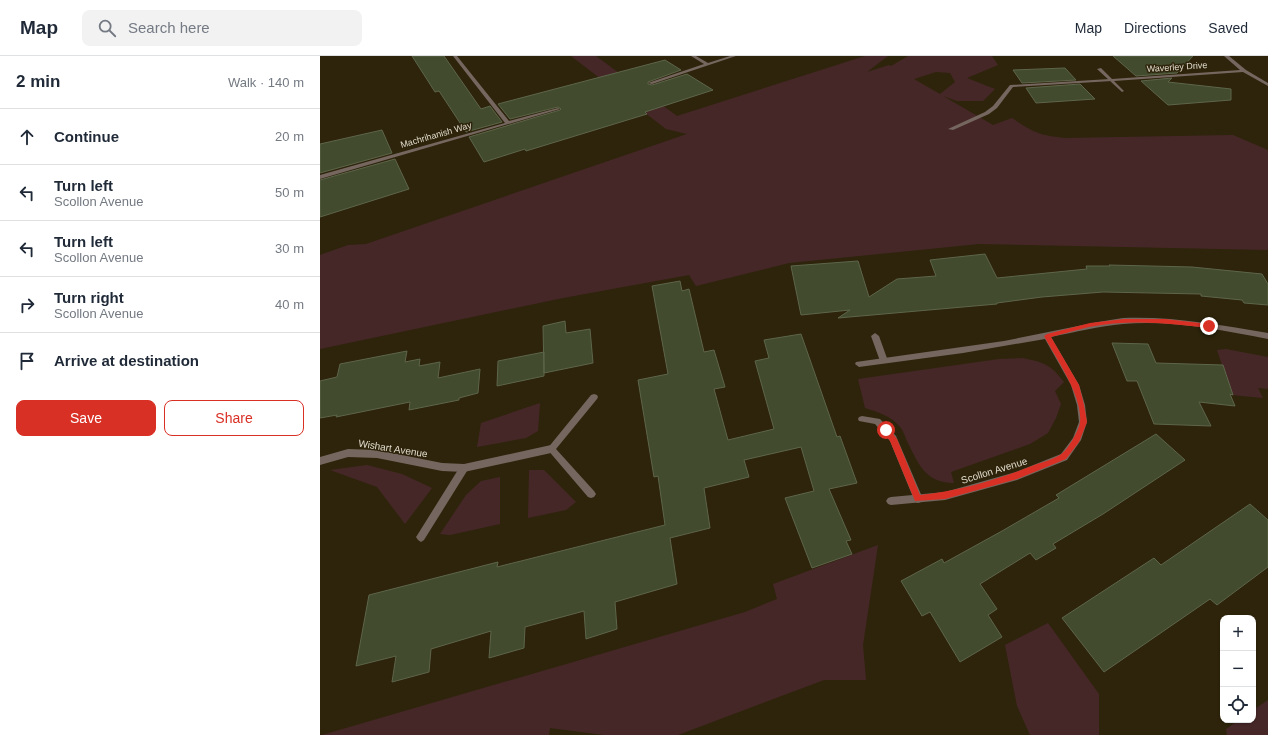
<!DOCTYPE html>
<meta charset="utf-8">
<style>
body{margin:0;font-family:Helvetica,sans-serif;background:#f2f2f3;color:#1f2937}
.controls{position:absolute;right:12px;bottom:12px;display:grid;overflow:hidden;border-radius:8px;box-shadow:0 1px 3px #0004}
.controls button{width:36px;height:36px;display:grid;place-items:center;padding:0;border:0;border-bottom:1px solid #e0e1e3;background:#fff;color:#1f2937;font:20px sans-serif}
.stop{position:absolute;width:12px;height:12px;margin:-9px;border:3px solid #d93025;border-radius:50%;background:#fff}
.stop.end{background:#d93025;border-color:#fff;box-shadow:0 1px 4px #0008}
.list{margin:0;padding:0;list-style:none}
h2{display:flex;justify-content:space-between;align-items:center;height:52px;margin:0;padding:0 16px;font-size:17px}
h2 small{font-size:13px;font-weight:400;color:#747a83}
.list li{display:grid;grid-template-columns:26px 1fr auto;gap:12px;align-items:center;box-sizing:border-box;height:56px;padding:0 16px;border-top:1px solid #e0e1e3}
.list b{display:block;font-size:15px;white-space:nowrap}
.list p{margin:0;font-size:13px;white-space:nowrap;color:#747a83}
.list em{font-size:13px;font-style:normal;color:#747a83}
.actions{display:flex;gap:8px;padding:12px 16px}
.actions a{flex:1;padding:9px 0;border:1px solid #d93025;border-radius:8px;text-align:center;font-size:14px;color:#d93025}
.actions .main{background:#d93025;color:#fff}
.icon{flex:none;width:22px;height:22px;fill:none;stroke:currentColor;stroke-width:2;stroke-linecap:round;stroke-linejoin:round}
.map{position:relative;flex:none;width:948px;height:679px;overflow:hidden}
header{display:flex;align-items:center;gap:24px;box-sizing:border-box;height:56px;padding:0 20px;background:#fff;border-bottom:1px solid #e0e1e3}
header strong{font-size:19px}
nav{display:flex;gap:22px;margin-inline-start:auto;font-size:14px}
.search{width:280px;height:36px;background:#f2f2f3;display:flex;align-items:center;gap:10px;box-sizing:border-box;padding:0 14px;border-radius:8px;color:#747a83;font-size:15px}
main{display:flex}
aside{flex:1;background:#fff}
.map>svg:first-child{display:block}
.green{fill:#462728;fill-rule:evenodd}
.building{fill:#424b2d;stroke:#5d654b}
.lines{fill:none;stroke-linecap:round;stroke-linejoin:round}
.lane{fill:#75675f;fill-rule:evenodd}
.street{fill:#75675f;fill-rule:evenodd}
.route{fill:#d93025}
.labels{text-anchor:middle;stroke-width:3;stroke-linejoin:round;paint-order:stroke}
.far-street-label{font-size:9px;fill:#e0dacb;stroke:#2e240b}
.street-label{font-size:10px;fill:#e0dacb;stroke:#2e240b}
</style>
<header>
<strong>Map</strong>
<div class="search"><svg class="icon" aria-label="search" viewBox="0 0 24 24"><circle cx="10" cy="10" r="6"/><path d="M15 15l6 6"/></svg>Search here</div>
<nav><a>Map</a><a>Directions</a><a>Saved</a></nav>
</header>
<main>
<aside>
<h2>2 min<small>Walk · 140 m</small></h2>
<ul class="list">
<li><svg class="icon" aria-label="ahead" viewBox="0 0 24 24"><path d="M12 20V5M6 11l6-6 6 6"/></svg><div><b>Continue</b></div><em>20 m</em></li>
<li><svg class="icon" aria-label="left" viewBox="0 0 24 24"><path d="M17 20v-9H6M10 6l-5 5 5 5"/></svg><div><b>Turn left</b><p>Scollon Avenue</p></div><em>50 m</em></li>
<li><svg class="icon" aria-label="left" viewBox="0 0 24 24"><path d="M17 20v-9H6M10 6l-5 5 5 5"/></svg><div><b>Turn left</b><p>Scollon Avenue</p></div><em>30 m</em></li>
<li><svg class="icon" aria-label="right" viewBox="0 0 24 24"><path d="M7 20v-9h11M14 6l5 5-5 5"/></svg><div><b>Turn right</b><p>Scollon Avenue</p></div><em>40 m</em></li>
<li><svg class="icon" aria-label="arrive" viewBox="0 0 24 24"><path d="M6 21V4h12l-3 4 3 4H6"/></svg><div><b>Arrive at destination</b></div></li>
</ul>
<div class="actions"><a class="main">Save</a><a>Share</a></div>
</aside>
<div class="map">
<svg width="948" height="679" viewBox="0 0 948 679">
<rect width="100%" height="100%" fill="#2e240b"/>
<path class="green" d="M251,0H276L357,60L545,0H568L547,16L569,9L571,10L588,0H672L678,9L647,22L675,33L663,45H637L623,40L673,69L692,62C714,77 719,79 745,82L913,79L948,94V194L659,188L469,207L376,230L369,219L243,242L0,293V199L28,189L46,188L367,78L346,73ZM616,16L630,17L635,26L620,38L594,23Z
M906,293L948,301V333L938,332L943,342L912,339L897,294Z
M703,302C725,307 730,308 744,326L735,335L741,348L736,362L728,377L710,388L631,416L634,427C605,427 598,407 587,385C585,380 583,374 580,371C572,360 557,356 545,352L538,323L679,303Z
M220,347L218,375L206,382L157,391L161,367Z
M47,409L82,418L112,432L85,468L57,431L10,414Z
M209,414H224L256,446L246,454L208,462Z
M180,421V468L130,479L120,478L146,439L161,425Z
M558,489L543,589L546,624H504L358,679H284L230,672L229,679H2L425,556L457,543L453,528Z
M728,567L779,638V679H710L697,650L685,589Z
M948,644V679H907L906,673L919,664H933V654Z"/>
<path class="building" d="M92,0H124L161,53L170,50L182,66L146,76L119,35L115,36Z
M793,0H873L857,17L816,20Z
M345,4L361,14L328,26V28L332,29L367,18L393,34L325,56L327,58L206,95L205,93L164,106L149,81L240,54L241,53L238,51L190,63L178,48Z
M745,12L756,24L702,27L693,14Z
M852,22L848,26L911,33V44L848,49L821,25Z
M760,28L775,43L716,47L706,32Z
M62,74L72,97L0,117V88Z
M75,103L89,133L0,161V124Z
M665,198L677,222L767,213L766,210H790L789,209L872,211L942,218L948,228V249L924,247L922,244L881,240V238L783,236L722,241L677,247V248L518,262L530,254L481,259L471,210L538,205L549,241L577,223L616,220L610,204Z
M360,225L362,235L369,233L384,296L394,294L405,331L394,333L408,384L454,373L435,305L449,302L444,284L481,278L517,381L520,380L537,427L509,433L531,484L526,485L532,498L492,512L465,442L494,435L481,391L424,404L429,421L384,432L390,472L350,482L357,528L295,546L297,573L266,583L264,555L205,571L204,592L169,602L171,575L111,593L109,616L72,626L76,600L36,610L49,539L178,506L177,511L345,469L338,420L334,421L318,324L348,318L332,230Z
M245,265L246,277L270,273L273,307L224,317L223,270Z
M792,287L828,288L836,307L903,309L913,339L910,338L915,350L879,346L891,370L834,368L817,325H807Z
M87,295L85,306L100,303L99,310L120,306L118,322L160,313L158,337L139,342V344L89,354L90,346L16,361L17,359L0,362V325L17,321L20,308Z
M224,296V320L177,330L178,305Z
M836,378L865,404L783,458L733,488L736,492L716,504L710,497L660,528L677,553L668,559L682,581L640,606L610,556L602,560L581,525L622,503L624,507L682,475L739,442L736,439Z
M930,448L948,464V511L897,549L890,543L784,616L742,562L834,502L841,509Z"/>
<g class="lines">
<path class="lane" d="M790,23L792,24V25L693,31L677,52L669,58L633,74L628,73L665,56L673,50L690,29Z
M555,277L559,280L568,305L567,307H561L560,305L551,280Z
M274,338L277,339L278,341L277,343L236,393L274,435L276,438L274,441L271,442L268,441L227,393L271,339Z
M542,360L560,363L576,380L603,443L601,446L598,447L595,446L570,385L555,368L539,365L538,363L539,361Z
M144,408L147,409L148,412L147,415L104,484L101,486L98,484L96,481L98,478L141,409Z"/>
<path class="street" d="M133,0H137L189,65L238,52L240,53L0,123V119L185,67Z
M371,0H376L388,7L410,0H416L332,28L328,27L384,8Z
M904,0H909L926,14L948,27V30L923,16L794,25L804,35L802,36L777,13L781,12L792,23L920,14Z
M803,262C852,260 900,269 948,277V283C900,274 852,264 803,268C779,270 755,276 731,281L759,329L765,349L767,366L761,384L747,404L697,424L625,444L571,449L568,448L566,445L568,442L571,441L625,436L696,416L741,398L753,382L759,366L757,349L751,329L725,283L643,297L539,311L535,308L536,306L684,285L778,266Z
M231,389L234,390L235,393L234,396L231,397L144,416L122,415L57,402L28,401L0,409V401L28,393L57,394L122,407L144,408Z"/>
</g>
<path class="route" d="M804,263H845L889,268L892,270L889,272C849,267 809,263 769,271C756,274 743,278 731,281L759,329L764,349L767,366L759,386L746,403L697,423L625,443L595,445L570,385L562,374L563,372H568L577,383L600,439C640,435 680,423 717,408C725,406 733,403 740,399C747,395 759,375 760,366C763,341 736,302 724,280L727,278L770,267Z"/>
<g class="labels">
<g class="far-street-label">
<text transform="translate(857 11) rotate(-4)" y="3">Waverley Drive</text>
<text transform="translate(116 79) rotate(-16)" y="3">Machrihanish Way</text>
</g>
<g class="street-label">
<text transform="translate(73 392) rotate(9)" y="4">Wishart Avenue</text>
<text transform="translate(674 414) rotate(-17)" y="4">Scollon Avenue</text>
</g>
</g>
</svg>
<div class="controls">
<button>+</button>
<button>−</button>
<button><svg class="icon" aria-label="locate" viewBox="0 0 24 24"><circle cx="12" cy="12" r="6"/><path d="M12 2v4M12 18v4M2 12h4M18 12h4"/></svg></button>
</div>
<div class="stop" style="left:566px;top:374px"></div>
<div class="stop end" style="left:889px;top:270px"></div>
</div>
</main>
